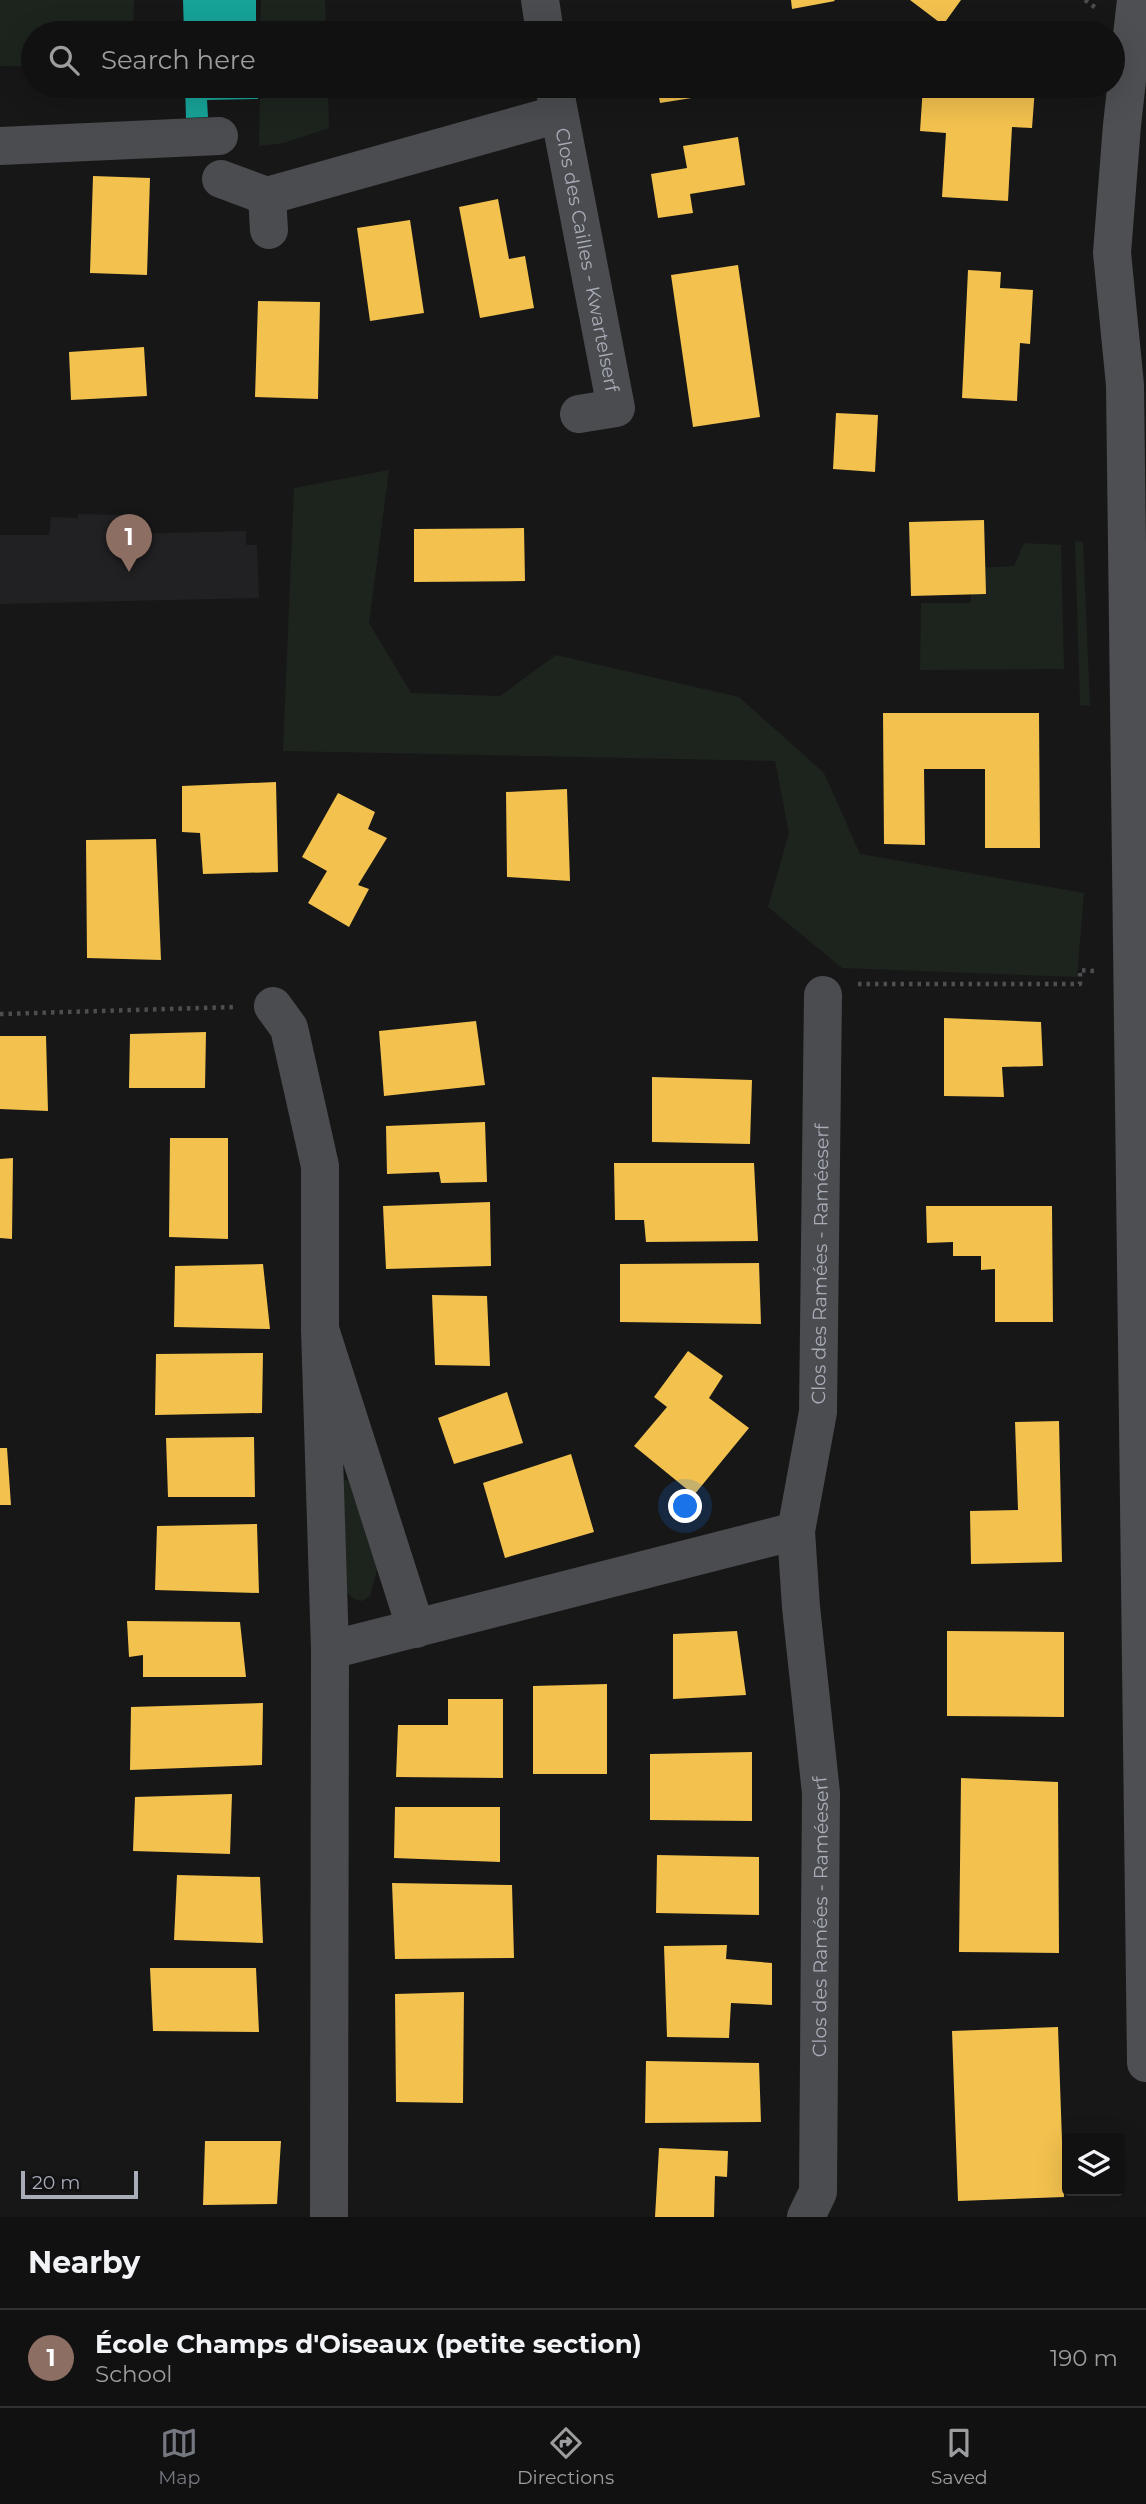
<!DOCTYPE html>
<meta charset="utf-8">
<style>
body{margin:0;font-family:Montserrat,sans-serif;background:#1e1f1f;color:#f1f3f6}
.controls{position:absolute;right:21px;bottom:21px;display:grid;overflow:hidden;border-radius:7px;box-shadow:0 7px 28px #0002}
.controls button{width:63px;height:63px;display:grid;place-items:center;padding:0;border:0;border-bottom:2px solid #303131;background:#111;color:#f1f3f6;font:35px sans-serif}
.scale{position:absolute;left:21px;bottom:18px;width:117px;box-sizing:border-box;padding-left:7px;border:4px solid #a8adb8;border-top:0;font-size:19px;line-height:24px;white-space:nowrap;color:#a8adb8;-webkit-text-stroke:5px #111113;paint-order:stroke}
.you{position:absolute;left:686px;top:1507px;width:24px;height:24px;margin:-18px;border:5px solid #fff;border-radius:50%;background:#1a73e8;box-shadow:0 0 0 10px #1a73e833}
.badge{display:grid;place-items:center;width:46px;height:46px;border-radius:50%;background:#757880;color:#fff;font-size:23px;font-weight:700}
.pin{position:absolute;translate:-50% -58px;filter:drop-shadow(0 2px 4px #0008)}
.pin::after{content:'';position:absolute;top:37px;width:24px;height:21px;background:inherit;clip-path:polygon(0 0,100% 0,50% 100%)}
.list{margin:0;padding:0;list-style:none}
h2{display:flex;justify-content:space-between;align-items:center;height:91px;margin:0;padding:0 28px;font-size:30px}
h2 small{font-size:23px;font-weight:400;color:#9c9d9f}
.list li{display:grid;grid-template-columns:46px 1fr auto;gap:21px;align-items:center;box-sizing:border-box;height:98px;padding:0 28px;border-top:2px solid #303131}
.list b{display:block;font-size:26px;white-space:nowrap}
.list p{margin:0;font-size:23px;white-space:nowrap;color:#9c9d9f}
.list em{font-size:23px;font-style:normal;color:#9c9d9f}
.icon{flex:none;width:38px;height:38px;fill:none;stroke:currentColor;stroke-width:2;stroke-linecap:round;stroke-linejoin:round}
.map{position:relative;flex:none;width:1146px;height:2217px;overflow:hidden}
.search{position:absolute;background:#111;box-shadow:0 7px 28px #0002;left:21px;right:21px;top:21px;height:77px;display:flex;align-items:center;gap:18px;box-sizing:border-box;padding:0 24px;border-radius:38px;color:#9c9d9f;font-size:26px}
.sheet{height:189px;background:#111}
nav{display:flex;justify-content:space-around;align-items:center;box-sizing:border-box;height:98px;border-top:2px solid #303131;background:#111;font-size:19px;color:#9c9d9f}
nav a{display:grid;justify-items:center;gap:4px}
nav .on{color:#757880}
.map>svg:first-child{display:block}
.built{fill:#212123}
.green{fill:#1d241e}
.homes{fill:#f2c14e}
.public{fill:#17a398}
.lines{fill:none;stroke-linecap:round;stroke-linejoin:round}
.path{stroke:#4d4e52;stroke-width:4.5;stroke-dasharray:3.5 5;stroke-linecap:butt}
.minor{stroke:#4b4c50;stroke-width:38}
.major{stroke:#4d4f52;stroke-width:38}
.labels{text-anchor:middle;stroke-width:7;stroke-linejoin:round;paint-order:stroke}
.street-label{font-size:19px;fill:#a8adb8;stroke:#111113}
</style>
<div class="map">
<svg width="1146" height="2217" viewBox="0 0 1146 2217">
<rect width="100%" height="100%" fill="#171717"/>
<path class="built" d="M78,514L128,515V534L246,531V545H257L259,598L0,604V535H49L51,517L78,518Z"/>
<path class="green" d="M0,0H134L133,33H33V66H0Z
M261,0H325L326,33H260Z
M260,86H328L329,128L284,143L259,146Z
M389,470L369,623L411,693L500,696L556,655L739,697L824,773L860,854L1084,893L1077,977L842,968L768,907L789,833L775,761L283,751L294,488Z
M1075,541L1083,542L1090,706L1080,705Z
M1024,543L1061,545L1064,669L920,670L921,603H971V568L1014,566Z
M348,1480L378,1566L370,1596L362,1601L354,1599L340,1585L338,1481Z"/>
<path class="homes" d="M791,0H834L835,1L792,9Z
M910,0H961L943,25Z
M706,25L707,33H661V32Z
M657,86H715L717,94L660,103Z
M923,86L1035,88L1032,128L1012,127L1008,201L942,197L946,133L920,131Z
M738,137L745,185L690,194L693,213L658,218L651,174L687,168L683,146Z
M93,176L150,178L147,275L90,273Z
M498,199L509,259L525,256L534,308L480,318L459,207Z
M410,220L424,313L370,321L357,228Z
M738,265L760,417L693,427L671,275Z
M968,270L1001,272L1000,288L1033,290L1030,344L1020,343L1017,401L962,398Z
M258,301L320,302L318,399L255,397Z
M144,347L147,396L71,400L69,352Z
M836,413L878,415L875,472L833,469Z
M984,520L986,594L911,596L909,522Z
M524,528L525,581L414,582V529Z
M883,713H1039L1040,848H985V769H924L925,845L884,844Z
M276,782L278,872L203,874L200,833L182,832V786Z
M567,789L570,881L507,877L506,792Z
M338,793L375,812L368,829L387,838L358,885L369,889L349,927L308,903L327,871L302,857Z
M156,839L161,960L87,958L86,840Z
M944,1018L1041,1022L1043,1066L1002,1067L1004,1097L944,1096Z
M476,1021L485,1085L384,1096L379,1031Z
M206,1032L205,1088H129L130,1034Z
M0,1036H46L48,1111L0,1109Z
M652,1077L752,1080L750,1144L652,1142Z
M485,1122L487,1182L441,1183L439,1172L387,1174L386,1126Z
M170,1138H228V1239L169,1237Z
M13,1158L12,1239L0,1238V1159Z
M614,1163H754L758,1241L646,1242L644,1220H615Z
M490,1202L491,1266L386,1269L383,1206Z
M926,1206H1052L1053,1322H995V1269L981,1270V1256H953V1242L927,1243Z
M759,1263L761,1324L620,1322V1264Z
M263,1264L270,1329L174,1327L175,1266Z
M432,1295L487,1296L490,1366L435,1365Z
M688,1351L723,1376L709,1398L749,1428L694,1495L634,1446L667,1407L654,1397Z
M263,1353L262,1413L155,1415L156,1354Z
M507,1392L523,1443L454,1464L438,1418Z
M1059,1421L1062,1562L971,1564L970,1511L1018,1510L1015,1422Z
M254,1437L255,1497H168L166,1438Z
M0,1448H7L11,1505H0Z
M571,1454L594,1532L505,1558L483,1483Z
M257,1524L259,1593L155,1590L157,1526Z
M127,1621L240,1622L246,1677H143V1655L129,1657Z
M737,1631L746,1695L673,1699V1634Z
M947,1631L1064,1632V1717L947,1716Z
M607,1684V1774H533V1686Z
M448,1699H503V1778L396,1777L398,1725H448Z
M263,1703L262,1765L130,1770L131,1707Z
M752,1752V1821L650,1820V1754Z
M961,1778L1058,1782L1059,1953L959,1952Z
M232,1794L230,1854L133,1851L135,1797Z
M395,1807H500V1862L394,1858Z
M657,1855L759,1857V1915L656,1913Z
M177,1875L260,1877L263,1943L174,1940Z
M392,1883L512,1885L514,1958L395,1959Z
M727,1945L726,1959L772,1963V2005L731,2003L729,2038L667,2037L664,1946Z
M150,1968H256L259,2032L153,2031Z
M464,1992L463,2103L396,2102L395,1994Z
M1058,2027L1064,2197L958,2201L952,2031Z
M646,2061L759,2063L761,2122L645,2123Z
M205,2141H281L277,2204L203,2205Z
M659,2148L728,2151L727,2177L715,2176L714,2217H655Z"/>
<path class="public" d="M183,0H256V33H184Z
M185,86H258V99L207,100L208,117L186,118Z"/>
<g class="lines">
<path class="path" d="M1085,0L1096,8
M858,984H1080V970L1094,971
M0,1014L234,1007"/>
<g class="minor">
<path d="M540,0L545,33"/>
<path id="s1" d="M554,86L616,408L579,414"/>
<path d="M0,146L219,136"/>
<path d="M221,179L267,196"/>
<path d="M269,230L267,196L559,114"/>
<path d="M273,1006L289,1028L320,1166V1329"/>
<path d="M416,1629L320,1329L330,1650L796,1531"/>
<path d="M329,2217L330,1650"/>
<path id="s2" d="M806,2217L818,2192L821,1793L801,1607L796,1531L818,1412L823,995"/>
</g>
<path class="major" d="M1136,0L1122,125L1112,253L1125,385L1146,2063"/>
</g>
<g class="labels">
<g class="street-label">
<text dy="7" stroke="none"><textPath href="#s1" startOffset="177">Clos des Cailles - Kwartelserf</textPath></text>
<text dy="7" stroke="none"><textPath href="#s2" startOffset="959">Clos des Ramées - Raméeserf</textPath></text>
<text dy="7" stroke="none"><textPath href="#s2" startOffset="303">Clos des Ramées - Raméeserf</textPath></text>
</g>
</g>
</svg>
<div class="controls">
<button><svg class="icon" aria-label="layers" viewBox="0 0 24 24"><path d="M12 4l9 5-9 5-9-5zM3 14l9 5 9-5"/></svg></button>
</div>
<div class="scale">20 m</div>
<div class="you"></div>
<div class="pin badge" style="left:129px;top:572px;background:#8d6e63">1</div>
<div class="search"><svg class="icon" aria-label="search" viewBox="0 0 24 24"><circle cx="10" cy="10" r="6"/><path d="M15 15l6 6"/></svg>Search here</div>
</div>
<section class="sheet">
<h2>Nearby<small></small></h2>
<ul class="list">
<li><span class="badge" style="background:#8d6e63">1</span><div><b>École Champs d'Oiseaux (petite section)</b><p>School</p></div><em>190 m</em></li>
</ul>
</section>
<nav>
<a class="on"><svg class="icon" aria-label="map" viewBox="0 0 24 24"><path d="M3 6l6-2 6 2 6-2v14l-6 2-6-2-6 2zM9 4v14M15 6v14"/></svg>Map</a>
<a><svg class="icon" aria-label="directions" viewBox="0 0 24 24"><path d="M12 3l9 9-9 9-9-9zM9 14v-3h6M13 9l2 2-2 2"/></svg>Directions</a>
<a><svg class="icon" aria-label="saved" viewBox="0 0 24 24"><path d="M7 4h10v16l-5-4-5 4z"/></svg>Saved</a>
</nav>
